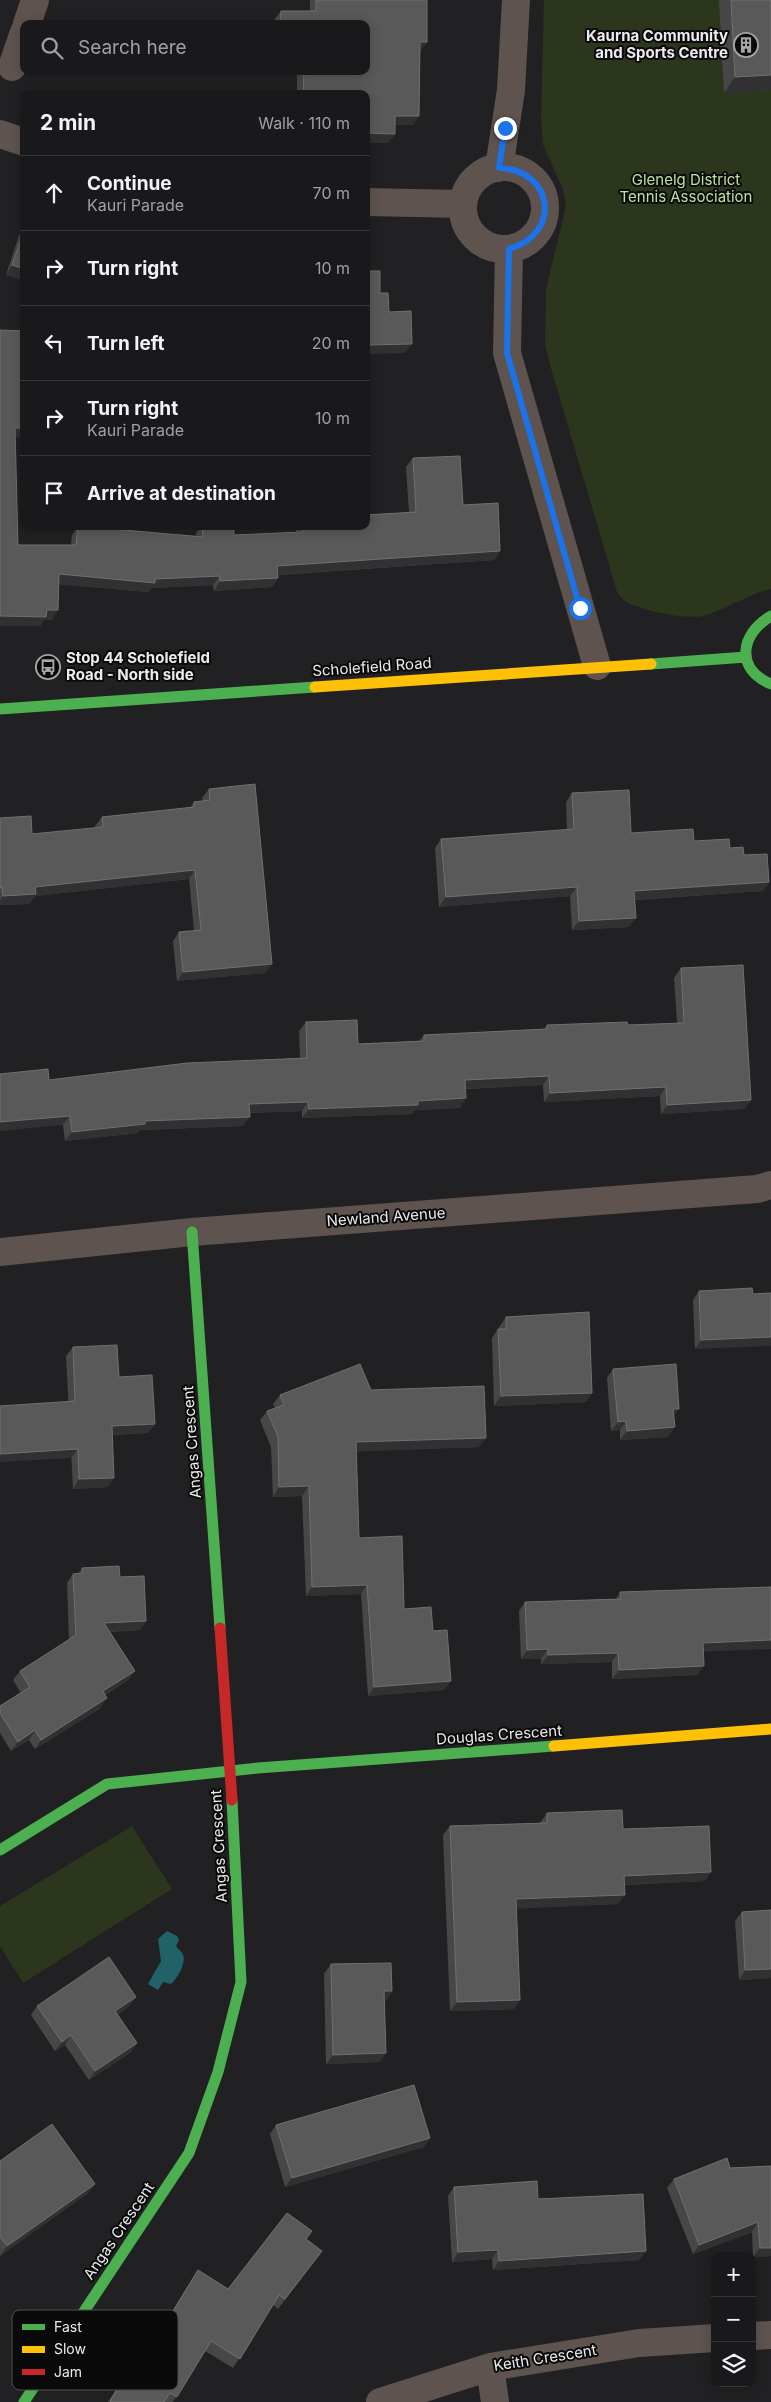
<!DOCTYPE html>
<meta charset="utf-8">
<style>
body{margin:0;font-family:Inter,sans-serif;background:#262527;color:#f1f3f6}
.controls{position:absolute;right:15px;bottom:15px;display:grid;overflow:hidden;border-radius:10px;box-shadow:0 2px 12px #0003}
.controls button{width:45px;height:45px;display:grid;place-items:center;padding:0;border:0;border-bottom:1px solid #373739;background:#19181a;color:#f1f3f6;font:25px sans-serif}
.stop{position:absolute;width:15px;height:15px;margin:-11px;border:4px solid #1a73e8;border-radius:50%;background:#fff}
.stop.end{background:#1a73e8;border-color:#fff;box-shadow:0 1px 5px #0008}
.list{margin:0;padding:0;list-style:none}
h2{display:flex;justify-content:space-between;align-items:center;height:65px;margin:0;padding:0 20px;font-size:21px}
h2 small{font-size:16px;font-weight:400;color:#9fa0a2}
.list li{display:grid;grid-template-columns:32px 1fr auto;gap:15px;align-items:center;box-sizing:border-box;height:75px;padding:0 20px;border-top:1px solid #373739}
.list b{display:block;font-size:19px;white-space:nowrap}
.list p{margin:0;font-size:16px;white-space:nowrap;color:#9fa0a2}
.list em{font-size:16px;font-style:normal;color:#9fa0a2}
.icon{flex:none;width:28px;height:28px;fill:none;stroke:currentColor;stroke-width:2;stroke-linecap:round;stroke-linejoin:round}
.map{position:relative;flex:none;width:771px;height:2402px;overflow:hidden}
.search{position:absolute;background:#19181a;box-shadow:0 2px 12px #0003;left:20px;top:20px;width:350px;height:55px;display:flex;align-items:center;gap:12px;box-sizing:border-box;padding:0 18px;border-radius:10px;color:#9fa0a2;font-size:19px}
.panel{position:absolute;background:#19181a;box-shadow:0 2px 12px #0003;left:20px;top:90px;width:350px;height:440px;border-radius:10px}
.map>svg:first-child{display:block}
.green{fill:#2b361c}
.water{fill:#206268}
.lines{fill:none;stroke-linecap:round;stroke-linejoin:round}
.street{stroke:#5e534f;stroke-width:28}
.fast{stroke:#4caf50;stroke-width:11}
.slow{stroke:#ffc107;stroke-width:11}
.jam{stroke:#c62828;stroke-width:11}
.wall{fill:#484748}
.shaded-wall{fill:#313032}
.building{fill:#5a595a;stroke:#717071}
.route{stroke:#1a73e8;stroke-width:6}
.labels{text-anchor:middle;stroke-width:4;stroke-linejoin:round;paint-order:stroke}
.poi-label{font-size:15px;font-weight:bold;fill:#ecebed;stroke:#0a0a0b;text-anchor:end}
.park-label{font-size:15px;fill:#bfe19a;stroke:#0a0a0b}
.street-label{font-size:15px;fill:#ecebed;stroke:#0a0a0b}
.key{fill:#0a0a0b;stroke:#4e4e4f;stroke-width:1}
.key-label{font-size:14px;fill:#ecebed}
</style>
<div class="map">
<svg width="771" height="2402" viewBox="0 0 771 2402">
<rect width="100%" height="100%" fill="#212022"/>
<path class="green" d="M544,0H771V589C748,594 730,608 707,615C689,621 645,611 628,603C624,601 620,596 617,592L550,365L545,344L546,289L566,206L563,189L543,145L541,119Z
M132,1826L172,1889L23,1983L0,1946V1906Z"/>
<path class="water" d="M167,1931L177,1936L179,1940L176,1946C178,1949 180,1950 182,1953C188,1961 177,1979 171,1984L163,1982L158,1990L148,1984L161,1961L158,1939Z"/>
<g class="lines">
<path class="street" d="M27,24L35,0
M12,67L24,32
M0,134L24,142
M463 208a41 41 0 1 1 82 0a41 41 0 1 1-82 0Z
M499,168L511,90L516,0
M366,202L463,204
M509,249L507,353L597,666
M0,1252L192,1232L757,1189L771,1185
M752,2336L771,2335
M490,2367L495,2402
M380,2402L490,2367L639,2343L715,2338"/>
<path class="fast" d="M771,616C740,634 735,669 771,684
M651,664L746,657
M0,709L315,687
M192,1232L220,1628
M0,1850L107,1784L258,1768L554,1746
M24,2402L189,2153L218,2072L241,1982L232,1800"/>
<path class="slow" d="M315,687L651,664
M554,1746L771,1729"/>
<path class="jam" d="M220,1628L232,1800"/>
</g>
<path class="wall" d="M310,0H427V42L420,51L413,125H395V134L388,143L366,142V94H297V71H366V24H274V20L281,11H310Z
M719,0H771V90L724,93Z
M24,220V280L6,275Z
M15,438L18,545H71L72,535L78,526L196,536V533L201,526L234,535L296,532V526H366L409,513L406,467L413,458L463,505L500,551L494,560L278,575V578L272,587L214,591L213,585L151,588L148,592L59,584L52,620H44L40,626H0Z
M209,789L265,973L177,981L173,941L179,932L194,931L189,879L35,896L29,904L0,905V818L32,834L95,828V826L102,817L190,808L194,802L203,801L202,798Z
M572,793L631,833L694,841L730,848L744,855L769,882L763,891L635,900L629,927L572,930L570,896L439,907L435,848L441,839L567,830L566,802Z
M681,968L751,1100L744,1109L661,1114L660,1096L544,1102L543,1085L466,1089L460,1108L415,1110L412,1114L302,1118V1111L249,1113L243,1126L140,1130L138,1133L65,1141L63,1125L49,1080L300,1058L299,1031L306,1022L358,1044L419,1041L424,1035L544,1029L547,1025H628L677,1023L674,978Z
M699,1291L753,1294L695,1349L693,1300Z
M506,1317L592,1393L586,1402L494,1406L492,1338L498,1329H500L499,1327Z
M73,1347L119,1377L155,1424L148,1433L112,1435L108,1487L73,1489L66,1356Z
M613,1369L674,1417L668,1437L620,1440V1430L611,1431L607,1378Z
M371,1390L479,1447L356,1451L359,1538L404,1609L433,1631L451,1681L444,1690L368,1696L361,1594L306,1596L302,1496L273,1497L271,1447L260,1420L267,1411L275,1408L273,1404L280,1395Z
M82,1568L120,1577L146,1621L140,1630L110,1632L135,1671L128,1680L105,1695L101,1708L35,1749L29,1740L11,1751L0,1733V1706L21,1693L13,1680L20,1671L69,1640L67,1583L73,1574H78Z
M620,1592L703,1652L697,1675L612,1679V1662L541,1664V1659H521L519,1611L525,1602L616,1599Z
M547,1813L623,1829L705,1881L625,1885L618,1904L516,1908L514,2009L450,2011L443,1835L450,1826L540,1823Z
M771,1910V1978L739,1980L735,1921L742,1912Z
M331,1964L392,1991L386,2001H384L386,2053L379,2062L326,2064L324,1974Z
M136,1997L129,2006L117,2015L137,2043L130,2053L89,2080L65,2045L55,2051L31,2015L37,2006Z
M276,2125L424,2147L285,2187L270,2134Z
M0,2161L95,2184L88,2193L0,2256Z
M771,2166V2256L753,2257L752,2232L693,2254L667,2188L674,2179L730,2168Z
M454,2187L538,2199L646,2251L639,2260L493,2270L492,2259L452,2262L448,2196Z
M312,2231L306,2239L322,2251L278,2309L273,2305L233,2368L205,2351L173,2402H108L153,2331L158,2334L198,2270L228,2289Z"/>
<path class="shaded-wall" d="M420,42H427L420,51Z
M771,75V90L724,93L735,77Z
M395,116H419L413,125H388Z
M366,133L395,134L388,143L366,142Z
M12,265L24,269V280L6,275Z
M412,344L405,353L366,354V345Z
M15,428H24V438L8,437Z
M500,551L494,560L271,575L277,566Z
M59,574L155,579L220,576L213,585L151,588L148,592L52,584Z
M278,578L272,587L214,591L220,581Z
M47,610H58L52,620H44L40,626H0V616Z
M195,870L189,879L35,896L29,904L0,905V900L3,896L35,887Z
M769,882L763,891L628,900L634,891Z
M577,887L570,896L439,907L446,897Z
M636,918L629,927L572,930L579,921Z
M272,964L265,973L177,981L183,972Z
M549,1076L543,1085L459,1089L465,1080Z
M666,1087L660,1096L544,1102L550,1093Z
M466,1098L460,1108L415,1110L412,1114L302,1118L309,1109L418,1101Z
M751,1100L744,1109L661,1114L667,1105Z
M308,1102L302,1111L243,1113L249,1104Z
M70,1116L63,1125L0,1131V1122Z
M250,1117L243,1126L140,1130L138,1133L65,1141L72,1132L145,1121Z
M771,1337V1346L695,1349L701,1340Z
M592,1393L586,1402L494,1406L501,1396Z
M673,1409H679L673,1418Z
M626,1421L620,1430L611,1431L618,1422Z
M155,1424L148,1433L105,1435L112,1426Z
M675,1427L668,1437L620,1440L627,1431Z
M486,1438L479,1447L349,1452L356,1442Z
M78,1449L71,1458L0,1462V1454Z
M114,1478L108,1487L73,1489L79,1479Z
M309,1486L302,1496L273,1497L279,1487Z
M367,1585L361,1594L306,1596L312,1587Z
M146,1621L140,1630L98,1632L104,1623Z
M771,1640V1649L696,1652L703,1643Z
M548,1649L541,1659H521L527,1650Z
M618,1653L612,1662L541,1664L548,1655Z
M704,1666L697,1675L612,1679L619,1670Z
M135,1671L128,1680L96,1700L103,1691Z
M451,1681L444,1690L368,1696L374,1687Z
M107,1698L101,1708L35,1749L41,1740Z
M35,1730L29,1740L11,1751L18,1742Z
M711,1872L705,1881L618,1885L624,1876Z
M625,1895L618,1904L510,1909L516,1899Z
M771,1969V1978L739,1980L745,1970Z
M384,1991H392L386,2001H377Z
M136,1997L129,2006L108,2020L115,2011Z
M520,2000L514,2009L450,2011L457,2002Z
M71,2035L65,2045L55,2051L62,2042Z
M137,2043L130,2053L89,2080L95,2071Z
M386,2053L379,2062L326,2064L333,2055Z
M430,2138L424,2147L285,2187L292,2178Z
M95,2184L88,2193L0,2256L7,2246Z
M758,2222L752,2232L693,2254L699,2245Z
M760,2248H771V2256L753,2257Z
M498,2250L492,2259L452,2262L458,2252Z
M646,2251L639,2260L493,2270L499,2261Z"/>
<path class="building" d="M316,0H427V42H420L419,116H395V134L366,133V94H303L304,71H366V24H280L281,11H316Z
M731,0H771V75L735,77Z
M24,230V269L12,265Z
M366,271H380V293H388L389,312L411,311L412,344L366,345Z
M0,330L24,331V428H15L18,545H76L78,526L203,537L202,526H234V535L303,532V526H366V515L416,512L413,458L460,456L463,505L498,503L500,551L277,566L278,578L220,581V576L155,579V583L59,574L58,610H47L46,617L0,616Z
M255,784L272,964L183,972L179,932L201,930L195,870L35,887L36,894L3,896L2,887L0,888V818L31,816L32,834L103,827L102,817L194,807V802L210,800L209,789Z
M629,790L631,833L693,829L694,841L729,839L730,848L743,847L744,855L767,854L769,882L634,891L636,918L579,921L577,887L446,897L441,839L574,829L572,793Z
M743,965L751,1100L667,1105L666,1087L550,1093L549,1076L465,1080L466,1098L418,1101V1105L309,1109L308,1102L249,1104L250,1117L145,1121V1124L72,1132L70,1116L0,1122V1074L48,1069L49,1080L187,1063L307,1058L306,1022L357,1020L358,1044L424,1041V1035L547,1029V1025L627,1022L628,1025L684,1023L681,968Z
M752,1288L753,1294L771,1293V1337L701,1340L699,1291Z
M589,1312L592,1393L501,1396L498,1329H506V1317Z
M117,1345L119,1377L152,1375L155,1424L112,1426L114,1478L79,1479L78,1449L0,1454V1406L75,1401L73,1347Z
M360,1364L371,1390L484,1386L486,1438L356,1442L359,1538L402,1536L404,1609L431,1607L433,1631L447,1630L451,1681L374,1687L367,1585L312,1587L309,1486L279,1487L278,1437L267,1411L284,1405L280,1395Z
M676,1364L679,1409H673L675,1427L627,1431L626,1421L618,1422L613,1369Z
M119,1566L120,1577L144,1576L146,1621L104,1623L135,1671L103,1691L107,1698L41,1740L35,1730L18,1742L0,1713V1706L30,1687L20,1671L76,1635L73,1574L83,1573L82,1568Z
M771,1587V1640L703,1643L704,1666L619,1670L618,1653L548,1655V1649L527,1650L525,1602L621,1599L620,1592Z
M622,1810L623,1829L709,1826L711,1872L624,1876L625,1895L516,1899L520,2000L457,2002L450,1826L547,1823V1813Z
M771,1910V1969L745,1970L742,1912Z
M109,1957L136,1997L115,2011L137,2043L95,2071L71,2035L62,2042L37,2006Z
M391,1963L392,1991H384L386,2053L333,2055L331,1964Z
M414,2085L430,2138L292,2178L276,2125Z
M52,2124L95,2184L7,2246L0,2237V2161Z
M727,2158L730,2168L771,2166V2248H760L758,2222L699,2245L674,2179Z
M537,2181L538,2199L643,2194L646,2251L499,2261L498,2250L458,2252L454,2187Z
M287,2213L312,2231L306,2239L322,2251L285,2299L279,2295L240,2359L211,2341L177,2397L170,2393L164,2402H111L110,2401L153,2331L159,2334L198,2270L228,2289Z"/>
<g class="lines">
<path class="route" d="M505,128L499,168C554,170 562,234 509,249L507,353L580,608"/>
</g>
<defs>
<symbol id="building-ring" viewBox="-11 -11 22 22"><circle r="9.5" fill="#0a0a0b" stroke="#a5a4a6" stroke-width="1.5"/><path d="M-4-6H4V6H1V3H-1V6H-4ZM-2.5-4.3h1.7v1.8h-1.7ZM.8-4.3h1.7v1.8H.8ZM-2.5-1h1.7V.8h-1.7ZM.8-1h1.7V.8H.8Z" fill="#a5a4a6"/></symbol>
<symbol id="bus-ring" viewBox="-11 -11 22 22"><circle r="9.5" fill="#0a0a0b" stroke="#a5a4a6" stroke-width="1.5"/><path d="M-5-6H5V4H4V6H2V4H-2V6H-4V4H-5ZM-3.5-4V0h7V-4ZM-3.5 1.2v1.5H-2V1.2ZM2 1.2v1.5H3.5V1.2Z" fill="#a5a4a6"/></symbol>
</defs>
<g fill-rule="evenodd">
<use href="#building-ring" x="732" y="31" width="28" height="28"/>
<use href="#bus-ring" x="34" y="653" width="28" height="28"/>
</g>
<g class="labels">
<g class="poi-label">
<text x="728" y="41">Kaurna Community<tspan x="728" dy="17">and Sports Centre</tspan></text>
<text x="66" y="663" text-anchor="start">Stop 44 Scholefield<tspan x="66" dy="17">Road - North side</tspan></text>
</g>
<g class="park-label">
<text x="686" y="185">Glenelg District<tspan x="686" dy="17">Tennis Association</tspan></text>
</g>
<g class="street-label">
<text transform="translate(372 667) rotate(-4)" y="5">Scholefield Road</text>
<text transform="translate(386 1217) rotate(-4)" y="5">Newland Avenue</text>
<text transform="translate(192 1442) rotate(-94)" y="5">Angas Crescent</text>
<text transform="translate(499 1735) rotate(-4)" y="5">Douglas Crescent</text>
<text transform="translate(219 1846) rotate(-93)" y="5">Angas Crescent</text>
<text transform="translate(119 2231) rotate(-56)" y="5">Angas Crescent</text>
<text transform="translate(545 2358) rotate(-9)" y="5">Keith Crescent</text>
</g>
</g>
<rect x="12" y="2310" width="166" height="80" rx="8" class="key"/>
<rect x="22" y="2324" width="23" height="6" fill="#4caf50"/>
<rect x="22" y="2346" width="23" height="7" fill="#ffc107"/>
<rect x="22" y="2369" width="23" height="6" fill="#c62828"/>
<g class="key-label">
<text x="54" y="2332">Fast</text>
<text x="54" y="2354">Slow</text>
<text x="54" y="2377">Jam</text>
</g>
</svg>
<div class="controls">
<button>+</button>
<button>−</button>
<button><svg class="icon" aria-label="layers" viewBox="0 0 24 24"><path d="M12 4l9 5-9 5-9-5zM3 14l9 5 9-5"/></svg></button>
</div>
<div class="stop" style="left:580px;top:608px"></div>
<div class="stop end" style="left:505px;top:128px"></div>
<div class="search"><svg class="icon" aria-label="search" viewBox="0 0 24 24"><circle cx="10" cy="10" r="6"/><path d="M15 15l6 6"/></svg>Search here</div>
<section class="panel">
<h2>2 min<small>Walk · 110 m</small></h2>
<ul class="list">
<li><svg class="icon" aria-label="ahead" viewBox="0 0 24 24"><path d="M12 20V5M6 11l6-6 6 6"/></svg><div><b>Continue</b><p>Kauri Parade</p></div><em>70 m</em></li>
<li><svg class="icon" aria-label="right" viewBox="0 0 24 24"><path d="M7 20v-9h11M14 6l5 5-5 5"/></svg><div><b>Turn right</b></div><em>10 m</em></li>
<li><svg class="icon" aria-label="left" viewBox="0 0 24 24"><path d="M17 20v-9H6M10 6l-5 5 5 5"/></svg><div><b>Turn left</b></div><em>20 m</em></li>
<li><svg class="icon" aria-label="right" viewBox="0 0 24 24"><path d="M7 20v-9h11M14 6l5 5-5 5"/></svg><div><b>Turn right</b><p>Kauri Parade</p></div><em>10 m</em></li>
<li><svg class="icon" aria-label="arrive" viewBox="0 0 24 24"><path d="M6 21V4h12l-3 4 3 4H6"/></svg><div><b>Arrive at destination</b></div></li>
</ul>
</section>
</div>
